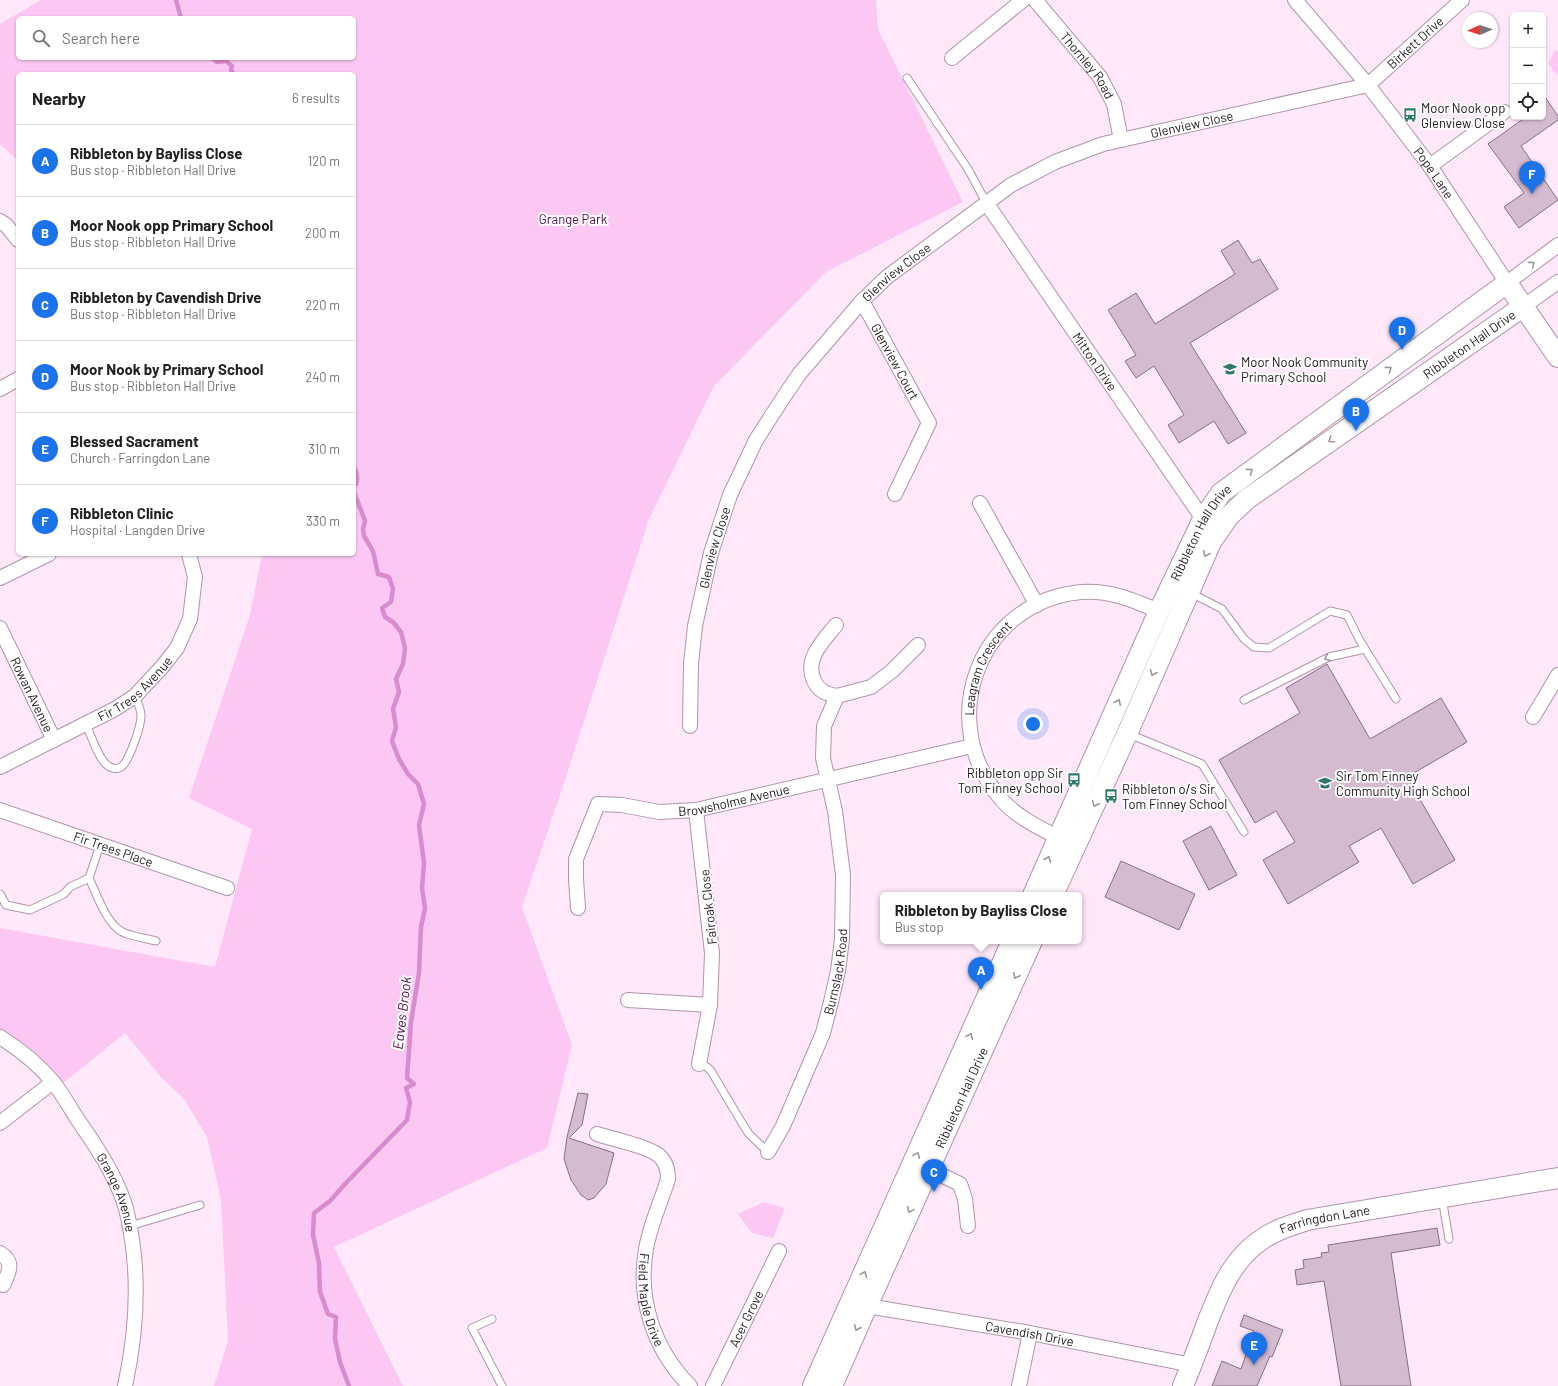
<!DOCTYPE html>
<meta charset="utf-8">
<style>
body{margin:0;font-family:Barlow,sans-serif;background:#f6f6f6;color:#202124}
.controls{position:absolute;right:12px;top:12px;display:grid;overflow:hidden;border-radius:6px;box-shadow:0 1px 3px #0004}
.controls button{width:36px;height:36px;display:grid;place-items:center;padding:0;border:0;border-bottom:1px solid #e0e0e0;background:#fff;color:#202124;font:20px sans-serif}
.compass{position:absolute;left:1462px;top:12px;width:36px;height:36px;border-radius:50%;background:#fff;box-shadow:0 1px 3px #0004;rotate:267deg}
.you{position:absolute;left:1033px;top:724px;width:14px;height:14px;margin:-10px;border:3px solid #fff;border-radius:50%;background:#1a73e8;box-shadow:0 0 0 6px #1a73e833}
.badge{display:grid;place-items:center;width:26px;height:26px;border-radius:50%;background:#1a73e8;color:#fff;font-size:13px;font-weight:700}
.pin{position:absolute;translate:-50% -33px;filter:drop-shadow(0 1px 2px #0008)}
.pin::after{content:'';position:absolute;top:21px;width:14px;height:12px;background:inherit;clip-path:polygon(0 0,100% 0,50% 100%)}
.popup{position:absolute;left:880px;top:892px;width:202px;height:52px;box-sizing:border-box;display:grid;place-content:center;border-radius:6px;background:#fff;filter:drop-shadow(0 1px 3px #0005);font-size:13px;white-space:nowrap;color:#757577}
.popup b{font-size:15px;color:#202124}
.popup::after{content:'';position:absolute;left:50%;top:100%;margin-left:-8px;border:8px solid transparent;border-top-color:#fff}
.list{margin:0;padding:0;list-style:none}
h2{display:flex;justify-content:space-between;align-items:center;height:52px;margin:0;padding:0 16px;font-size:17px}
h2 small{font-size:13px;font-weight:400;color:#757577}
.list li{display:grid;grid-template-columns:26px 1fr auto;gap:12px;align-items:center;box-sizing:border-box;height:72px;padding:0 16px;border-top:1px solid #e0e0e0}
.list b{display:block;font-size:15px;white-space:nowrap}
.list p{margin:0;font-size:13px;white-space:nowrap;color:#757577}
.list em{font-size:13px;font-style:normal;color:#757577}
.icon{flex:none;width:22px;height:22px;fill:none;stroke:currentColor;stroke-width:2;stroke-linecap:round;stroke-linejoin:round}
.map{position:relative;flex:none;width:1558px;height:1386px;overflow:hidden}
.search{position:absolute;background:#fff;box-shadow:0 1px 3px #0004;left:16px;top:16px;width:340px;height:44px;display:flex;align-items:center;gap:10px;box-sizing:border-box;padding:0 14px;border-radius:6px;color:#757577;font-size:15px}
.panel{position:absolute;background:#fff;box-shadow:0 1px 3px #0004;left:16px;top:72px;width:340px;height:484px;border-radius:6px}
.map>svg:first-child{display:block}
.green{fill:#fcc8f3;fill-rule:evenodd}
.lines{fill:none;stroke-linecap:round;stroke-linejoin:round}
.stream{stroke:#d88bcd;stroke-width:4.5}
.building{fill:#d5bbd0;stroke:#887084}
.lane-casing{stroke:#af96aa;stroke-width:9}
.street-casing{stroke:#af96aa;stroke-width:16}
.secondary-casing{stroke:#af96aa;stroke-width:22}
.lane{stroke:#fff;stroke-width:7}
.street{stroke:#fff;stroke-width:14}
.secondary{stroke:#fff;stroke-width:20}
.oneway{stroke:#9b979a}
.labels{text-anchor:middle;stroke-width:4;stroke-linejoin:round;paint-order:stroke}
.street-label{font-size:13px;fill:#21181f;stroke:#fdfdfd}
.poi-label{font-size:13px;fill:#21181f;stroke:#fdfdfd;text-anchor:start}
.park-label{font-size:13px;fill:#530e4d;stroke:#fdfdfd}
.water-label{font-size:14px;font-style:italic;fill:#520c4c;stroke:#fdfdfd}
</style>
<div class="map">
<svg width="1558" height="1386" viewBox="0 0 1558 1386">
<rect width="100%" height="100%" fill="#fee8fa"/>
<path class="green" d="M41,0H876L878,29L963,202L826,272L714,386L649,519L565,780L522,907L572,1045L547,1148L334,1247L403,1386H214L228,1341L221,1200L207,1137L184,1099L161,1077L125,1033L62,1084L0,1030V928L215,967L252,829L189,798L250,615L262,554H354V74H18V161L0,144V24ZM18,18H354V58H18Z
M1555,50L1558,52V76L1548,64Z
M764,1202L785,1208L773,1238L752,1233L738,1214Z"/>
<g class="lines">
<path class="stream" d="M176,0L181,18
M212,58L217,62L226,61L232,66L231,70L234,74
M354,467C357,473 359,481 354,487
M349,1386L340,1362L335,1339L336,1317L328,1314L320,1292L319,1263L313,1235L314,1213L330,1201L345,1184L407,1120L410,1102L406,1088L414,1084L407,1078L411,1022L419,973L421,927L425,908L422,888L424,863L419,825L424,804L418,784L408,774L399,759L392,741L396,727L393,709L399,692L396,679L403,664L405,648L401,632L393,622L385,617L382,608L391,602L393,589L389,577L378,574L373,551L364,536L363,529L365,521L354,492"/>
</g>
<path class="building" d="M1543,94L1558,116V120L1521,146L1558,200L1519,228L1504,207L1524,193L1488,144L1526,117H1543Z
M1238,240L1252,263L1260,259L1278,289L1190,343L1246,433L1228,444L1214,421L1179,443L1168,425L1184,415L1154,366L1136,378L1125,361L1136,355L1108,310L1136,293L1155,324L1235,274L1221,251Z
M1327,664L1370,739L1441,698L1467,742L1407,777L1455,860L1413,884L1381,828L1349,846L1359,862L1288,904L1263,860L1295,842L1276,811L1255,823L1219,760L1300,713L1286,688Z
M1211,826L1237,875L1209,890L1183,841Z
M1121,861L1195,894L1179,930L1105,897Z
M578,1093L588,1094L582,1125L569,1138L614,1153L606,1184L594,1198L588,1200L581,1195L571,1180L564,1159L567,1137Z
M1437,1228L1440,1245L1391,1253L1411,1386H1341L1324,1281L1297,1285L1295,1270L1304,1268L1303,1260L1322,1257L1321,1253L1329,1252L1328,1245Z
M1244,1315L1283,1330L1272,1357L1270,1356L1257,1386H1212L1222,1361L1241,1369L1254,1331L1240,1326Z"/>
<g class="lines">
<defs>
<path id="lane" d="M907,78L968,169L987,204
M1191,593L1222,609L1244,639L1254,647L1269,648L1330,611L1347,615L1359,639L1396,699
M1244,700L1329,657L1365,649
M86,724C91,735 98,758 107,765C110,768 117,770 121,767C129,762 141,726 141,716C141,709 138,703 135,696
M1129,734L1202,764L1244,832
M89,878C96,893 105,919 118,929C125,936 146,938 156,941
M0,894L6,905L30,910L64,894L70,887L89,878L100,845
M699,1064L707,1067L711,1071L742,1123L749,1134L768,1152
M1442,1198L1449,1239
M130,1226L200,1205
M492,1319L472,1328L502,1386"/>
<g id="street">
<path id="s1" d="M1035,0L1100,77L1114,104L1121,140"/>
<path id="s2" d="M1295,0L1368,85L1430,166L1507,283L1558,245"/>
<path d="M952,58L1023,0"/>
<path d="M1430,166L1504,112"/>
<path id="s3" d="M987,204L1203,519"/>
<path d="M0,221L6,225L18,240"/>
<path id="s4" d="M862,301L929,423L895,494"/>
<path d="M1524,306L1558,282"/>
<path d="M0,389L18,379"/>
<path d="M980,503L1037,605"/>
<path d="M0,578L49,554"/>
<path id="s5" d="M0,628L54,740"/>
<path d="M837,696L871,687L892,671L918,645"/>
<path d="M1533,717L1558,675"/>
<path id="s6" d="M690,726L691,664L695,626L711,553L730,495L756,440L785,395L800,373L862,301L887,277L1011,185L1055,162L1103,144L1368,85L1462,0"/>
<path id="s7" d="M0,767L115,709L135,696L162,667L177,648L190,619L195,577L189,554"/>
<path id="s8" d="M0,810L227,888"/>
<path id="s9" d="M1057,837C1038,827 1017,817 1002,800C934,724 977,602 1081,592C1110,590 1133,600 1159,611"/>
<path id="s10" d="M578,908L576,879V859L598,804L622,805L659,812L696,810L972,746"/>
<path d="M628,1000L710,1005L712,953L696,810"/>
<path id="s11" d="M0,1037C19,1049 38,1064 53,1082C62,1093 70,1108 78,1120C96,1146 114,1173 124,1202C129,1217 131,1232 133,1247C139,1294 135,1340 125,1386"/>
<path d="M699,1064L710,1005"/>
<path d="M0,1123L53,1082"/>
<path id="s12" d="M597,1134C607,1137 618,1140 629,1143C651,1150 668,1153 668,1179C661,1202 650,1225 646,1249C637,1299 654,1350 690,1386"/>
<path id="s13" d="M768,1152L783,1126L823,1033L831,1002L838,971L842,939L843,875L835,811L823,758L824,726L837,696C826,694 819,691 814,681C804,659 823,641 836,625"/>
<path d="M927,1171L937,1173L960,1184L965,1199L968,1226"/>
<path d="M0,1253C15,1262 9,1272 3,1285"/>
<path id="s14" d="M867,1306L1030,1333L1192,1365"/>
<path id="s15" d="M713,1386L779,1251"/>
<path d="M1019,1386L1030,1333"/>
</g>
<g id="secondary">
<path id="s16" d="M1033,895L1159,611L1203,519L1221,493L1507,283L1558,357"/>
<path id="s17" d="M1053,895L1127,734L1211,542L1229,516L1247,499L1524,306"/>
<path d="M813,1386L1012,941"/>
<path id="s18" d="M832,1386L867,1306L1032,941"/>
<path id="s19" d="M1183,1386C1191,1366 1199,1346 1206,1326C1219,1292 1232,1258 1264,1238C1277,1229 1292,1225 1307,1220L1558,1178"/>
</g>
</defs>
<use href="#lane" class="lane-casing"/>
<use href="#street" class="street-casing"/>
<use href="#secondary" class="secondary-casing"/>
<use href="#lane" class="lane"/>
<use href="#street" class="street"/>
<use href="#secondary" class="secondary"/>
</g>
<defs><path id="oneway-chevron" d="M-2-3.5L2.5 0L-2 3.5" fill="none" stroke-width="1.6" stroke-linecap="round" stroke-linejoin="round"/></defs>
<g class="oneway">
<use href="#oneway-chevron" transform="translate(1532 264) rotate(-37)"/>
<use href="#oneway-chevron" transform="translate(1389 369) rotate(-36)"/>
<use href="#oneway-chevron" transform="translate(1331 440) rotate(145)"/>
<use href="#oneway-chevron" transform="translate(1250 471) rotate(-36)"/>
<use href="#oneway-chevron" transform="translate(1206 554) rotate(114)"/>
<use href="#oneway-chevron" transform="translate(1327 658) rotate(158)"/>
<use href="#oneway-chevron" transform="translate(1153 673) rotate(113)"/>
<use href="#oneway-chevron" transform="translate(1118 702) rotate(-66)"/>
<use href="#oneway-chevron" transform="translate(1095 804) rotate(115)"/>
<use href="#oneway-chevron" transform="translate(1048 859) rotate(-67)"/>
<use href="#oneway-chevron" transform="translate(1016 976) rotate(115)"/>
<use href="#oneway-chevron" transform="translate(970 1036) rotate(-66)"/>
<use href="#oneway-chevron" transform="translate(917 1155) rotate(-66)"/>
<use href="#oneway-chevron" transform="translate(910 1210) rotate(114)"/>
<use href="#oneway-chevron" transform="translate(864 1274) rotate(-66)"/>
<use href="#oneway-chevron" transform="translate(857 1328) rotate(113)"/>
</g>
<defs>
<symbol id="bus-bare" viewBox="-9 -9 18 18"><path d="M-5-6H5V4H4V6H2V4H-2V6H-4V4H-5ZM-3.5-4V0h7V-4ZM-3.5 1.2v1.5H-2V1.2ZM2 1.2v1.5H3.5V1.2Z" fill="#31776c" stroke="#fdfdfd" stroke-width="2.5" paint-order="stroke"/></symbol>
<symbol id="school-bare" viewBox="-9 -9 18 18"><path d="M0-5L7-2L0 1L-7-2ZM-4 1L0 2.5L4 1V4Q0 6-4 4Z" fill="#31776c" stroke="#fdfdfd" stroke-width="2.5" paint-order="stroke"/></symbol>
</defs>
<g fill-rule="evenodd">
<use href="#bus-bare" x="1400" y="105" width="20" height="20"/>
<use href="#school-bare" x="1220" y="359" width="20" height="20"/>
<use href="#bus-bare" x="1064" y="770" width="20" height="20"/>
<use href="#school-bare" x="1315" y="773" width="20" height="20"/>
<use href="#bus-bare" x="1101" y="786" width="20" height="20"/>
</g>
<g class="labels">
<g class="street-label">
<text dy="5" stroke="none"><textPath href="#s6" startOffset="1097">Birkett Drive</textPath></text>
<text dy="5" stroke="none"><textPath href="#s1" startOffset="84">Thornley Road</textPath></text>
<text dy="5" stroke="none"><textPath href="#s6" startOffset="853">Glenview Close</textPath></text>
<text dy="5" stroke="none"><textPath href="#s2" startOffset="222">Pope Lane</textPath></text>
<text dy="5" stroke="none"><textPath href="#s6" startOffset="517">Glenview Close</textPath></text>
<text dy="5" stroke="none"><textPath href="#s17" startOffset="714">Ribbleton Hall Drive</textPath></text>
<text dy="5" stroke="none"><textPath href="#s3" startOffset="191">Mitton Drive</textPath></text>
<text dy="5" stroke="none"><textPath href="#s4" startOffset="69">Glenview Court</textPath></text>
<text dy="5" stroke="none"><textPath href="#s16" startOffset="400">Ribbleton Hall Drive</textPath></text>
<text dy="5" stroke="none"><textPath href="#s6" startOffset="181">Glenview Close</textPath></text>
<text dy="5" stroke="none"><textPath href="#s9" startOffset="211">Leagram Crescent</textPath></text>
<text dy="5" stroke="none"><textPath href="#s7" startOffset="157">Fir Trees Avenue</textPath></text>
<text dy="5" stroke="none"><textPath href="#s5" startOffset="74">Rowan Avenue</textPath></text>
<text dy="5" stroke="none"><textPath href="#s10" startOffset="246">Browsholme Avenue</textPath></text>
<text dy="5" stroke="none"><textPath href="#s8" startOffset="120">Fir Trees Place</textPath></text>
<text transform="translate(708 907) rotate(-96)" y="5">Fairoak Close</text>
<text dy="5" stroke="none"><textPath href="#s13" startOffset="194">Burnslack Road</textPath></text>
<text dy="5" stroke="none"><textPath href="#s18" startOffset="316">Ribbleton Hall Drive</textPath></text>
<text dy="5" stroke="none"><textPath href="#s11" startOffset="198">Grange Avenue</textPath></text>
<text dy="5" stroke="none"><textPath href="#s19" startOffset="236">Farringdon Lane</textPath></text>
<text dy="5" stroke="none"><textPath href="#s12" startOffset="217">Field Maple Drive</textPath></text>
<text dy="5" stroke="none"><textPath href="#s15" startOffset="75">Acer Grove</textPath></text>
<text dy="5" stroke="none"><textPath href="#s14" startOffset="165">Cavendish Drive</textPath></text>
</g>
<g class="poi-label">
<text x="1421" y="113">Moor Nook opp<tspan x="1421" dy="15">Glenview Close</tspan></text>
<text x="1241" y="367">Moor Nook Community<tspan x="1241" dy="15">Primary School</tspan></text>
<text x="1063" y="778" text-anchor="end">Ribbleton opp Sir<tspan x="1063" dy="15">Tom Finney School</tspan></text>
<text x="1336" y="781">Sir Tom Finney<tspan x="1336" dy="15">Community High School</tspan></text>
<text x="1122" y="794">Ribbleton o/s Sir<tspan x="1122" dy="15">Tom Finney School</tspan></text>
</g>
<g class="park-label">
<text x="573" y="224">Grange Park</text>
</g>
<g class="water-label">
<text transform="translate(402 1013) rotate(-83)" y="5">Eaves Brook</text>
</g>
</g>
</svg>
<div class="controls">
<button>+</button>
<button>−</button>
<button><svg class="icon" aria-label="locate" viewBox="0 0 24 24"><circle cx="12" cy="12" r="6"/><path d="M12 2v4M12 18v4M2 12h4M18 12h4"/></svg></button>
</div>
<svg class="compass" viewBox="-18 -18 36 36"><path d="M0-13l5 13h-10z" fill="#e53935"/><path d="M0 13l5-13h-10z" fill="#757577"/></svg>
<div class="you"></div>
<div class="pin badge" style="left:981px;top:990px">A</div>
<div class="popup"><b>Ribbleton by Bayliss Close</b>Bus stop</div>
<div class="pin badge" style="left:1356px;top:431px">B</div>
<div class="pin badge" style="left:934px;top:1192px">C</div>
<div class="pin badge" style="left:1402px;top:350px">D</div>
<div class="pin badge" style="left:1254px;top:1365px">E</div>
<div class="pin badge" style="left:1532px;top:194px">F</div>
<div class="search"><svg class="icon" aria-label="search" viewBox="0 0 24 24"><circle cx="10" cy="10" r="6"/><path d="M15 15l6 6"/></svg>Search here</div>
<section class="panel">
<h2>Nearby<small>6 results</small></h2>
<ul class="list">
<li><span class="badge">A</span><div><b>Ribbleton by Bayliss Close</b><p>Bus stop · Ribbleton Hall Drive</p></div><em>120 m</em></li>
<li><span class="badge">B</span><div><b>Moor Nook opp Primary School</b><p>Bus stop · Ribbleton Hall Drive</p></div><em>200 m</em></li>
<li><span class="badge">C</span><div><b>Ribbleton by Cavendish Drive</b><p>Bus stop · Ribbleton Hall Drive</p></div><em>220 m</em></li>
<li><span class="badge">D</span><div><b>Moor Nook by Primary School</b><p>Bus stop · Ribbleton Hall Drive</p></div><em>240 m</em></li>
<li><span class="badge">E</span><div><b>Blessed Sacrament</b><p>Church · Farringdon Lane</p></div><em>310 m</em></li>
<li><span class="badge">F</span><div><b>Ribbleton Clinic</b><p>Hospital · Langden Drive</p></div><em>330 m</em></li>
</ul>
</section>
</div>
